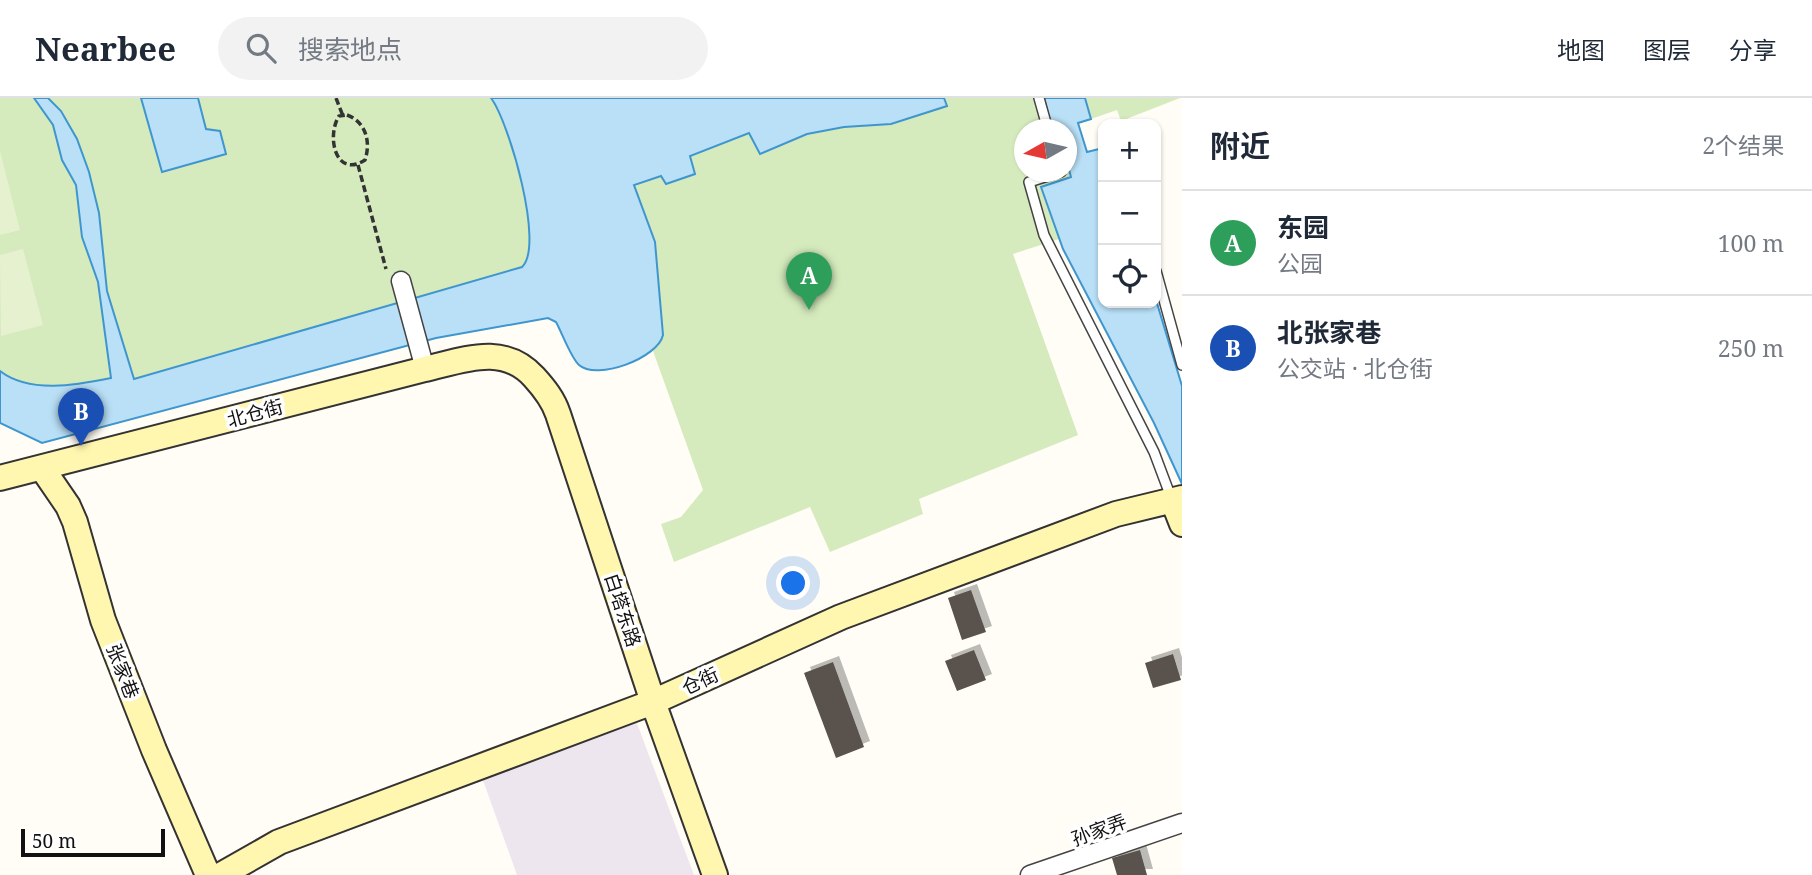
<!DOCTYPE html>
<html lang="zh">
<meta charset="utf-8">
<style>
body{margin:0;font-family:"Noto Serif","Noto Sans SC",serif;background:#f2f2f3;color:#1f2937}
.controls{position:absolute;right:21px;top:21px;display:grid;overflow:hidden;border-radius:14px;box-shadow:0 2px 5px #0004}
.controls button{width:63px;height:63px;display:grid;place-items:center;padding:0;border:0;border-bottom:2px solid #e0e1e3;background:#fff;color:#1f2937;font:35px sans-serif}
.compass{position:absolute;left:1014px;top:21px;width:63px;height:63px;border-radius:50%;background:#fff;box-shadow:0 2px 5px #0004;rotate:262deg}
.scale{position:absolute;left:21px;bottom:18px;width:144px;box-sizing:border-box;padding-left:7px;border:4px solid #111;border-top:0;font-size:19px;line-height:24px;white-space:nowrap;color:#111;-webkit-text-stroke:5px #fff;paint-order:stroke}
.you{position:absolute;left:794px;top:486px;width:24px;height:24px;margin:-18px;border:5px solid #fff;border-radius:50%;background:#1a73e8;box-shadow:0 0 0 10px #1a73e833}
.badge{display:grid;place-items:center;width:46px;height:46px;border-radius:50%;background:#c4262e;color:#fff;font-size:23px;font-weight:700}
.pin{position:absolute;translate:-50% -58px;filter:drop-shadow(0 2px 4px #0008)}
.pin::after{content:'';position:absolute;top:37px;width:24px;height:21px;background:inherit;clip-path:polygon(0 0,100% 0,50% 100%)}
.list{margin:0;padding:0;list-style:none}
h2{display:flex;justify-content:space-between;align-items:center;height:91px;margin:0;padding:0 28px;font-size:30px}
h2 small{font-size:23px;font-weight:400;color:#747a83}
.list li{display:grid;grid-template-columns:46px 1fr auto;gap:21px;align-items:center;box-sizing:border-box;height:105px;padding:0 28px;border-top:2px solid #e0e1e3}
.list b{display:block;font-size:26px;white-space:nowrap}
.list p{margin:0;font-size:23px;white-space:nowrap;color:#747a83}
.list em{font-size:23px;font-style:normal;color:#747a83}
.icon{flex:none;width:38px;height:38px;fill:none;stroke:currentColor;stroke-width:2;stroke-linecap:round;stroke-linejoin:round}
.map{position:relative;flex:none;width:1182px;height:777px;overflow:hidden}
header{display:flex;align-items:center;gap:42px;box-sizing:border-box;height:98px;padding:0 35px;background:#fff;border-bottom:2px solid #e0e1e3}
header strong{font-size:33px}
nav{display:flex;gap:38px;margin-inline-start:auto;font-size:24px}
.search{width:490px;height:63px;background:#f2f2f3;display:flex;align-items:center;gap:18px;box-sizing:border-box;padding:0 24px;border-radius:38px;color:#747a83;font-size:26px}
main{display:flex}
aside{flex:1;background:#fff}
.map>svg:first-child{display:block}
.industrial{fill:#eee6ef}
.green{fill:#d5ebbd}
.pitch{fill:#e6f2cf}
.water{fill:#b9e0f7;stroke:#3f96cf;stroke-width:2}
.building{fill:#5a524d;filter:url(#shadow)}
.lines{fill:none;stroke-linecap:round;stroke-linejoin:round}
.lane-casing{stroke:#444;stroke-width:12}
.street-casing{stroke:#444;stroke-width:21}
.secondary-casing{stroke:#333;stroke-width:28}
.path{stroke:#333;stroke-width:3.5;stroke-dasharray:7 3.5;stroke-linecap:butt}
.lane{stroke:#fff;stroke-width:9}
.street{stroke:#fff;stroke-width:18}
.secondary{stroke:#fff6b0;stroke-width:24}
.labels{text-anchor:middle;stroke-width:7;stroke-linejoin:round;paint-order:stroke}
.street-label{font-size:19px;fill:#111;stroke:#fff}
</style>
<header>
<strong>Nearbee</strong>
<div class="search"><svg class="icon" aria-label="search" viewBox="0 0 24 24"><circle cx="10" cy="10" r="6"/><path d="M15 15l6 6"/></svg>搜索地点</div>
<nav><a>地图</a><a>图层</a><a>分享</a></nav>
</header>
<main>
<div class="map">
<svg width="1182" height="777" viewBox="0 0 1182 777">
<defs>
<filter id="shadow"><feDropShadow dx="6" dy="-6" stdDeviation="0" flood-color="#0004"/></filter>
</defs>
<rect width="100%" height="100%" fill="#fffdf5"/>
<path class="industrial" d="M632,612L694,777H517L480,674Z"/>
<path class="green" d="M0,0H1044L1052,31L1024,32V74H1066L1067,64L1071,80L1041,89L1059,141L1013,156L1078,337L919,401L923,416L830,454L810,409L674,464L661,426L681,419L703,392L653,253L514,172L133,281C93,280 34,300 0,273Z
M1085,0H1180L1121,23L1117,12L1091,21Z"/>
<path class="pitch" d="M0,53L20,132L0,137Z
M23,151L43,227L1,238L0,157Z"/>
<path class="water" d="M34,0H48L61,13L77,41L89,74L99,115L107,193L134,281L522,169C545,148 509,24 491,0H944L947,8L891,26L844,29L807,36L760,56L749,35L690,58L695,76L666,86L661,78L634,87L655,144L663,237C658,260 597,283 579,267C571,260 562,235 556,224L548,220L436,240L42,345L0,325V273C30,296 77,287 111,280L98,184L82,139L76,87L62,62L53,27Z
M141,0H198L206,31L220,33L226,56L162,74Z
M1044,0H1085L1091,21L1078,25L1087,54L1103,50V205H1156V202L1182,288V386L1154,325L1063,151L1041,89L1071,79L1067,64L1066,32L1052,31Z"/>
<path class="building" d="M971,492L986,534L962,542L948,500Z
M974,552L986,582L957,593L945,563Z
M1173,556L1181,582L1153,590L1145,565Z
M833,564L864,649L836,660L804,575Z
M1140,752L1147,777H1117L1112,760Z"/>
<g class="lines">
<defs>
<path id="lane" d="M1039,0L1048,32
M1061,74L1029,84L1044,137L1154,354L1172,402
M1156,173L1182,267"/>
<path id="street" d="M401,183L425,271
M1030,777L1182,725"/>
<path id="secondary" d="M42,370L68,408L75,424L103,522L154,652L208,777
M0,380L425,271C464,262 503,245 534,279C544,290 553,301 558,316L653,604L715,777
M1173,403L1182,426
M221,777L279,744L653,604L841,519L1116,416L1182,400"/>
</defs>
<use href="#lane" class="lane-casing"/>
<use href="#street" class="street-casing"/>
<use href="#secondary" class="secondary-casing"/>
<path class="path" d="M336,0L343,18
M347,17C366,24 371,44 365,62C336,81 326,39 339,18Z
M358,67L386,171"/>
<use href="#lane" class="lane"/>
<use href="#street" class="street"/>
<use href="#secondary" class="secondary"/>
</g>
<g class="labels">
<g class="street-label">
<text transform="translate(255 315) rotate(-15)" y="7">北仓街</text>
<text transform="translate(623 512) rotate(72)" y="7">白塔东路</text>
<text transform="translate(123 573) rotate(69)" y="7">张家巷</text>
<text transform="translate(700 583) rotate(-25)" y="7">仓街</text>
<text transform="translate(1099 732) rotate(-20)" y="7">孙家弄</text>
</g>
</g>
</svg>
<div class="controls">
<button>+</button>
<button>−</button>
<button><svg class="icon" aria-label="locate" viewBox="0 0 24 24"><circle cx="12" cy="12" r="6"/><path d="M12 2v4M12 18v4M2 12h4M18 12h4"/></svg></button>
</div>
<svg class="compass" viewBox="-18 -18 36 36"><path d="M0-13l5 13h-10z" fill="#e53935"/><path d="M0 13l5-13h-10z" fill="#747a83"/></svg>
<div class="scale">50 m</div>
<div class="you"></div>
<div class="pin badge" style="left:809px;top:212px;background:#2e9e5b">A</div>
<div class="pin badge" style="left:81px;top:348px;background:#1a4fb4">B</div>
</div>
<aside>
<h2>附近<small>2个结果</small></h2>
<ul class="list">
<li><span class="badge" style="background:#2e9e5b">A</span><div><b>东园</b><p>公园</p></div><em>100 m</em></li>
<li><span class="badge" style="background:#1a4fb4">B</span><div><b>北张家巷</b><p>公交站 · 北仓街</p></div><em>250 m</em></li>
</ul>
</aside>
</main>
